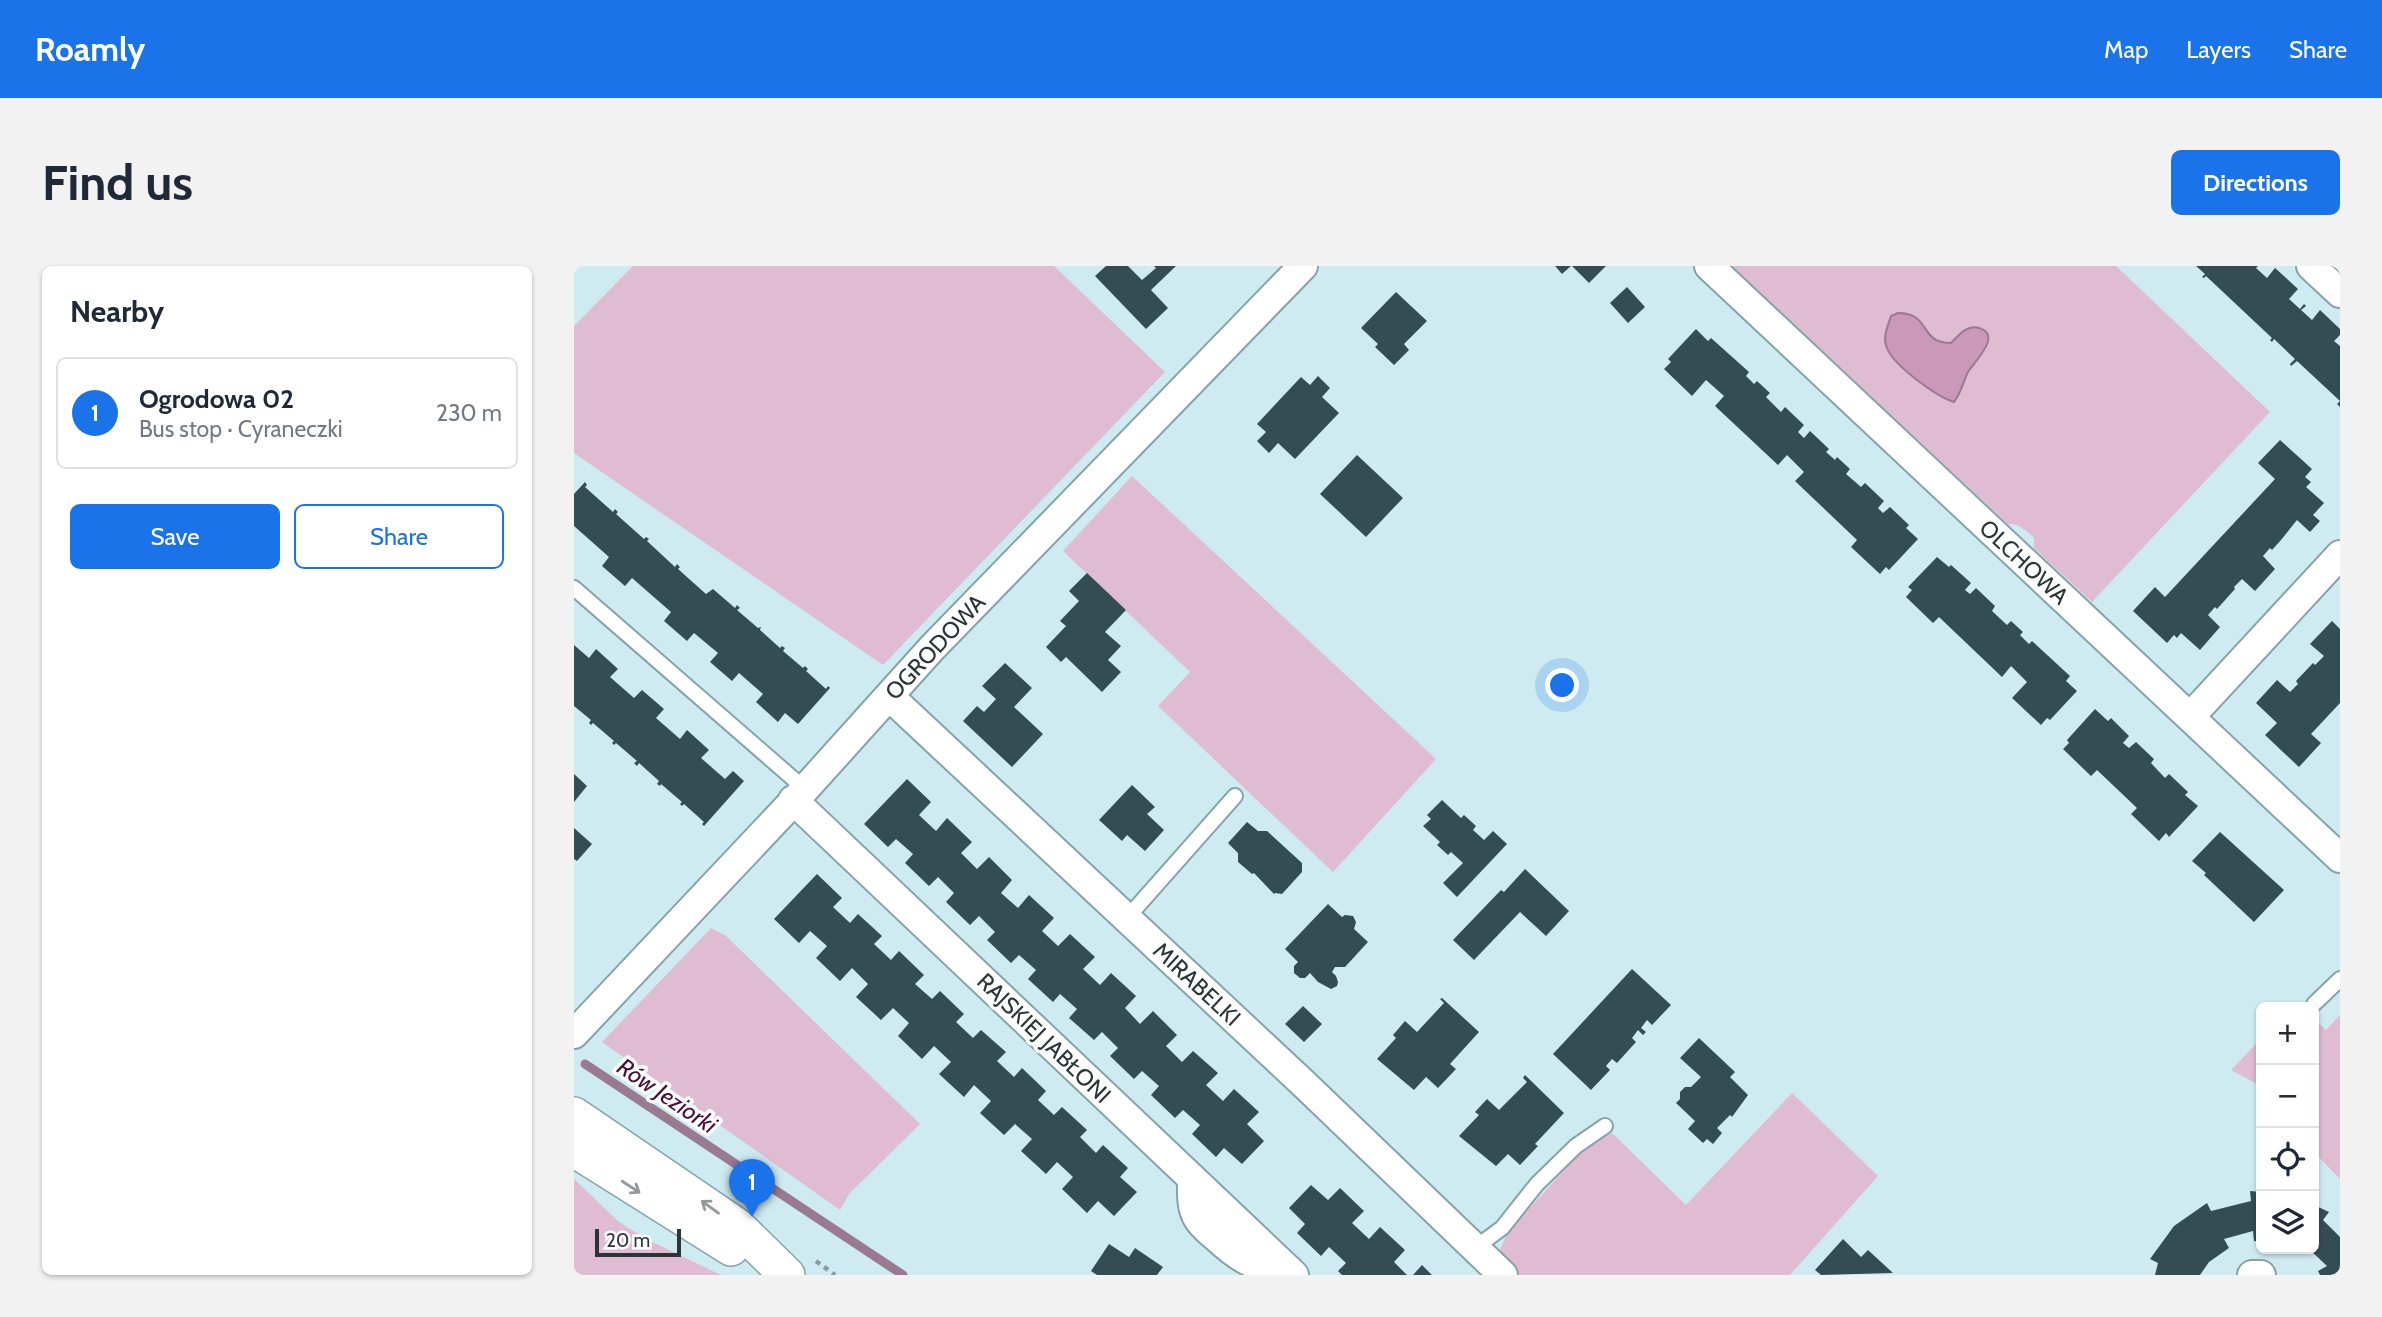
<!DOCTYPE html>
<meta charset="utf-8">
<style>
body{margin:0;font-family:Cabin,sans-serif;background:#f2f2f3;color:#1f2937}
.controls{position:absolute;right:21px;bottom:21px;display:grid;overflow:hidden;border-radius:10px;box-shadow:0 2px 5px #0004}
.controls button{width:63px;height:63px;display:grid;place-items:center;padding:0;border:0;border-bottom:2px solid #e0e1e3;background:#fff;color:#1f2937;font:35px sans-serif}
.scale{position:absolute;left:21px;bottom:18px;width:86px;box-sizing:border-box;padding-left:7px;border:4px solid #2a3537;border-top:0;font-size:19px;line-height:24px;white-space:nowrap;color:#2a3537;-webkit-text-stroke:5px #fff;paint-order:stroke}
.you{position:absolute;left:989px;top:420px;width:24px;height:24px;margin:-18px;border:5px solid #fff;border-radius:50%;background:#1a73e8;box-shadow:0 0 0 10px #1a73e833}
.badge{display:grid;place-items:center;width:46px;height:46px;border-radius:50%;background:#1a73e8;color:#fff;font-size:23px;font-weight:700}
.pin{position:absolute;translate:-50% -58px;filter:drop-shadow(0 2px 4px #0008)}
.pin::after{content:'';position:absolute;top:37px;width:24px;height:21px;background:inherit;clip-path:polygon(0 0,100% 0,50% 100%)}
.list{margin:0;padding:0;list-style:none}
h2{display:flex;justify-content:space-between;align-items:center;height:91px;margin:0;padding:0 28px;font-size:30px}
h2 small{font-size:23px;font-weight:400;color:#747a83}
.list li{display:grid;grid-template-columns:46px 1fr auto;gap:21px;align-items:center;box-sizing:border-box;height:112px;margin:0 14px 14px;padding:0 14px;border:2px solid #e0e1e3;border-radius:10px}
.list b{display:block;font-size:26px;white-space:nowrap}
.list p{margin:0;font-size:23px;white-space:nowrap;color:#747a83}
.list em{font-size:23px;font-style:normal;color:#747a83}
.actions{display:flex;gap:14px;padding:21px 28px}
.actions a{flex:1;padding:16px 0;border:2px solid #1a73e8;border-radius:10px;text-align:center;font-size:24px;color:#1a73e8}
.actions .main{background:#1a73e8;color:#fff}
.icon{flex:none;width:38px;height:38px;fill:none;stroke:currentColor;stroke-width:2;stroke-linecap:round;stroke-linejoin:round}
.map{position:relative;flex:none;width:1766px;height:1009px;overflow:hidden;border-radius:10px}
header{display:flex;align-items:center;gap:42px;box-sizing:border-box;height:98px;padding:0 35px;background:#1a73e8;color:#fff}
header strong{font-size:33px}
nav{display:flex;gap:38px;margin-inline-start:auto;font-size:24px}
.intro{display:flex;align-items:center;justify-content:space-between;box-sizing:border-box;height:168px;padding:0 42px}
h1{margin:0;font-size:49px}
.button{padding:18px 32px;border-radius:10px;background:#1a73e8;color:#fff;font-size:24px;font-weight:700}
main{display:flex;gap:42px;padding:0 42px}
aside{flex:1;background:#fff;border-radius:10px;box-shadow:0 2px 5px #0004}
.map>svg:first-child{display:block}
.green{fill:#dfbcd2}
.water{fill:#ca98b8;stroke:#9a7a91;stroke-width:2}
.lines{fill:none;stroke-linecap:round;stroke-linejoin:round}
.stream{stroke:#9a7a91;stroke-width:9}
.building{fill:#344d52}
.service-casing{stroke:#87a2a8;stroke-width:18}
.minor-casing{stroke:#87a2a8;stroke-width:32}
.tertiary-casing{stroke:#87a2a8;stroke-width:38}
.path{stroke:#879ba0;stroke-width:4.5;stroke-dasharray:5 5;stroke-linecap:butt}
.service{stroke:#fff;stroke-width:14}
.minor{stroke:#fff;stroke-width:28}
.tertiary{stroke:#fff;stroke-width:35}
.oneway{stroke:#949a9b}
.labels{text-anchor:middle;stroke-width:7;stroke-linejoin:round;paint-order:stroke}
.street-label{font-size:23px;fill:#2a3537;stroke:#fff}
.water-label{font-size:24px;font-style:italic;fill:#490d3a;stroke:#fff}
</style>
<header>
<strong>Roamly</strong>
<nav><a>Map</a><a>Layers</a><a>Share</a></nav>
</header>
<div class="intro"><h1>Find us</h1><a class="button">Directions</a></div>
<main>
<aside>
<h2>Nearby<small></small></h2>
<ul class="list">
<li><span class="badge">1</span><div><b>Ogrodowa 02</b><p>Bus stop · Cyraneczki</p></div><em>230 m</em></li>
</ul>
<div class="actions"><a class="main">Save</a><a>Share</a></div>
</aside>
<div class="map">
<svg width="1766" height="1009" viewBox="0 0 1766 1009">
<rect width="100%" height="100%" fill="#cfebf2"/>
<path class="green" d="M59,0H480L591,106L309,399L0,187V60Z
M1156,0H1542L1696,146L1518,336L1460,282V272C1451,264 1446,258 1434,258Z
M558,210L862,493L759,606L584,440L616,406L489,285Z
M137,662L152,670L346,858L275,928L266,944L28,776Z
M1766,749V913L1740,886V752L1752,764Z
M1687,773V820L1657,804Z
M1218,827L1304,910L1216,1009H946L924,989L933,967L1014,878L1038,867L1112,939Z
M0,913L44,955L70,972L147,1009H0Z"/>
<path class="water" d="M1324,47C1358,47 1344,77 1377,77C1384,70 1393,58 1405,62C1429,69 1400,96 1394,106C1389,116 1387,127 1380,136C1363,131 1319,99 1313,82C1308,71 1314,60 1317,50Z"/>
<g class="lines">
<path class="stream" d="M11,798L329,1009"/>
</g>
<path class="building" d="M532,0H554L568,14L582,2L580,0H602L577,24L594,42L572,63L521,10Z
M981,0H997L988,8Z
M998,0H1032L1015,17Z
M1622,0H1684L1682,2L1693,12L1701,2L1724,23L1715,33L1726,43L1730,38L1732,40L1727,44L1738,54L1746,44L1766,63V69L1760,75L1766,80V141L1763,138L1766,135L1723,95L1717,100L1716,98L1721,93L1700,73L1698,76L1696,74L1698,72L1632,10L1630,12L1628,11L1631,8Z
M1053,21L1071,41L1054,57L1036,37Z
M822,26L853,55L830,78L835,84L820,99L801,81L804,78L787,62Z
M1122,63L1134,75L1137,72L1175,106L1172,110L1180,118L1183,115L1196,127L1192,131L1207,146L1211,141L1230,159L1224,166L1230,172L1236,165L1255,183L1252,186L1261,194L1263,191L1276,203L1272,208L1287,221L1291,217L1310,235L1304,242L1309,247L1316,241L1335,259L1332,262L1344,273L1315,304L1312,301L1306,308L1277,281L1283,274L1221,215L1230,206L1213,189L1204,199L1141,140L1150,130L1132,114L1118,130L1090,103L1097,96L1094,93Z
M744,110L756,122L748,131L765,147L721,193L704,177L695,187L683,175L692,166L683,158L727,111L736,119Z
M1706,174L1738,203L1731,211L1737,216L1732,221L1750,237L1739,249L1746,255L1736,266L1723,254L1707,274L1698,284L1696,282L1689,290L1701,303L1681,325L1668,313L1660,321L1661,323L1643,343L1641,341L1634,349L1646,361L1626,384L1607,367L1603,372L1600,369L1593,377L1559,345L1581,321L1591,331L1701,213L1684,197Z
M783,189L829,232L792,271L746,228Z
M11,216L13,219L11,221L39,246L41,243L44,246L42,248L70,273L72,271L75,273L73,275L101,301L103,298L106,301L104,303L132,328L139,323L161,342L163,339L166,342L163,344L184,362L187,361L186,364L206,382L208,380L211,382L209,385L229,402L231,400L234,403L232,405L252,423L254,420L256,422L224,458L211,447L204,456L182,436L189,428L165,407L158,415L136,396L144,387L120,367L113,375L90,355L97,346L58,312L51,320L28,300L35,291L0,260V228Z
M1363,291L1375,301L1377,299L1397,317L1391,324L1396,328L1402,322L1421,340L1418,345L1433,359L1437,355L1449,366L1446,369L1455,378L1458,375L1496,410L1492,415L1503,425L1476,454L1473,452L1467,459L1438,432L1453,416L1437,400L1428,411L1365,351L1359,357L1332,331L1338,324L1334,321Z
M513,307L552,344L531,366L547,380L534,394L547,406L528,426L492,391L487,396L472,381L492,360L486,355L505,335L495,325Z
M1758,355L1766,363V437L1737,468L1747,477L1725,501L1691,469L1703,457L1682,437L1703,414L1716,426L1724,418L1722,415L1739,397L1741,399L1750,390L1736,378Z
M0,379L15,392L22,383L44,403L36,411L60,432L68,424L90,443L82,452L106,473L113,464L135,484L127,492L151,513L159,505L170,515L130,560L128,558L130,556L110,538L108,540L106,538L108,536L87,518L86,520L83,518L85,515L65,497L63,500L60,497L63,495L42,477L40,479L38,477L40,475L19,457L17,459L15,457L17,454L0,440Z
M431,397L458,422L440,441L469,468L438,501L389,455L403,440L410,446L422,433L408,420Z
M1521,443L1534,455L1537,452L1555,470L1549,477L1555,482L1562,476L1580,493L1577,497L1591,512L1595,508L1614,526L1611,529L1624,540L1595,571L1592,567L1585,575L1557,548L1563,542L1523,504L1517,510L1489,483L1495,477L1493,474Z
M0,508L13,520L0,536Z
M333,513L357,536L345,549L362,565L373,552L398,576L387,587L403,603L415,591L438,614L427,627L444,642L455,629L480,652L468,665L484,680L496,668L521,691L509,703L526,719L537,707L562,730L551,742L566,758L579,745L603,769L592,780L608,796L619,785L644,807L632,819L649,835L660,823L685,846L673,858L690,875L668,898L650,882L642,891L618,868L626,859L609,844L601,852L577,829L585,820L568,805L560,813L536,790L544,782L528,766L520,774L495,752L503,743L486,728L479,736L454,713L462,704L445,689L437,697L413,674L421,666L405,650L396,659L372,636L380,627L364,611L355,620L331,597L339,588L322,573L314,581L290,558Z
M558,519L581,541L573,548L590,564L571,585L553,569L548,575L525,554Z
M868,534L887,552L890,549L902,560L899,564L910,574L919,565L933,578L883,631L869,617L889,597L877,586L874,589L863,579L866,576L849,560L857,553L853,549Z
M673,556L684,565H693L728,597V606L708,628L701,627L700,628L680,607L678,608L664,596V587L654,577Z
M0,562L18,578L3,595L0,593Z
M1646,566L1710,624L1680,656L1630,609L1632,607L1618,595Z
M951,603L995,645L972,670L946,646L900,694L879,674L927,624L930,626Z
M243,608L268,632L259,641L276,657L284,648L308,670L300,678L317,694L325,685L350,709L341,718L358,733L366,725L390,748L382,756L399,772L407,764L432,786L423,795L440,811L448,802L472,825L464,834L480,849L488,841L513,864L506,871L522,887L529,879L554,902L546,911L563,926L540,950L524,935L513,947L488,923L499,911L483,896L472,908L447,885L458,873L441,858L430,869L406,847L417,835L400,819L390,831L365,808L377,796L360,780L348,793L324,770L335,757L319,742L307,754L282,731L294,718L278,702L266,715L242,692L253,680L236,665L225,677L200,653Z
M754,638L768,651L771,649L779,650L782,656L780,663L794,676L771,701H761L758,706L762,710L764,716L763,720L757,723L744,716L736,707L731,712H726L720,707V700L724,696L711,683Z
M1058,703L1097,739L1078,759L1073,754L1067,762L1072,766L1069,769L1064,764L1058,772L1062,776L1043,797L1038,793L1032,800L1036,804L1017,824L979,788Z
M868,732L905,766L876,798L882,803L864,822L852,811L840,824L803,793L822,772L819,769L831,755L843,766L870,737L866,733Z
M729,740L748,758L730,776L711,758Z
M1125,772L1161,806L1156,811L1174,829L1158,851L1156,849L1143,862L1148,867L1139,878L1133,873L1129,877L1114,863L1121,855L1102,837L1106,833V826L1111,821H1117L1127,811L1106,792Z
M951,809L990,847L961,878L964,880L946,899L934,888L922,900L885,870L905,849L901,846L913,833L925,844L953,816L949,812Z
M737,919L754,934L766,922L790,945L778,957L795,973L806,961L831,984L820,996L833,1009H768L764,1005L772,997L755,981L747,990L723,967L731,958L715,942Z
M1676,925L1687,926V976L1680,975L1679,965L1650,973L1655,982L1635,996L1626,1009H1581L1584,997L1576,993L1600,960L1633,937L1637,945L1677,935Z
M1740,939L1755,946L1749,954L1766,971V1009H1746L1744,1005L1753,1000L1735,983H1740Z
M1269,973L1287,991L1294,984L1319,1007L1247,1009L1241,1004Z
M535,978L555,991L561,982L589,1001L583,1009H523L517,1005Z
M848,999L858,1009H839Z"/>
<g class="lines">
<defs>
<path id="service" d="M0,322L231,523
M553,652L661,530
M1740,738L1766,713
M901,982L928,962L963,918L1002,880L1031,860"/>
<path id="minor" d="M1135,0L1766,592
M1737,0L1766,27
M315,430L730,818L929,1009
M1616,451L1766,289
M219,534L720,1009
M0,768L231,523L358,382L729,0
M618,913C618,926 617,940 623,951C627,959 636,966 642,971C669,996 679,1000 715,1004
M1678,1009H1687"/>
<path id="tertiary" d="M0,849L163,960L213,1009
M0,883L157,982"/>
</defs>
<use href="#service" class="service-casing"/>
<use href="#minor" class="minor-casing"/>
<use href="#tertiary" class="tertiary-casing"/>
<path class="path" d="M242,995L261,1009"/>
<use href="#service" class="service"/>
<use href="#minor" class="minor"/>
<use href="#tertiary" class="tertiary"/>
</g>
<defs><path id="oneway-shaft" d="M-6 0H5M1.5-3L5.5 0L1.5 3" fill="none" stroke-width="1.6" stroke-linecap="round" stroke-linejoin="round" transform="scale(1.75)"/></defs>
<g class="oneway">
<use href="#oneway-shaft" transform="translate(57 921) rotate(33)"/>
<use href="#oneway-shaft" transform="translate(136 941) rotate(-144)"/>
</g>
<g class="labels">
<g class="street-label">
<text transform="translate(1450 296) rotate(43)" y="8">OLCHOWA</text>
<text transform="translate(361 381) rotate(-47)" y="8">OGRODOWA</text>
<text transform="translate(623 718) rotate(43)" y="8">MIRABELKI</text>
<text transform="translate(470 772) rotate(44)" y="8">RAJSKIEJ JABŁONI</text>
</g>
<g class="water-label">
<text transform="translate(93 830) rotate(34)" y="8">Rów Jeziorki</text>
</g>
</g>
</svg>
<div class="controls">
<button>+</button>
<button>−</button>
<button><svg class="icon" aria-label="locate" viewBox="0 0 24 24"><circle cx="12" cy="12" r="6"/><path d="M12 2v4M12 18v4M2 12h4M18 12h4"/></svg></button>
<button><svg class="icon" aria-label="layers" viewBox="0 0 24 24"><path d="M12 4l9 5-9 5-9-5zM3 14l9 5 9-5"/></svg></button>
</div>
<div class="scale">20 m</div>
<div class="you"></div>
<div class="pin badge" style="left:178px;top:951px">1</div>
</div>
</main>
